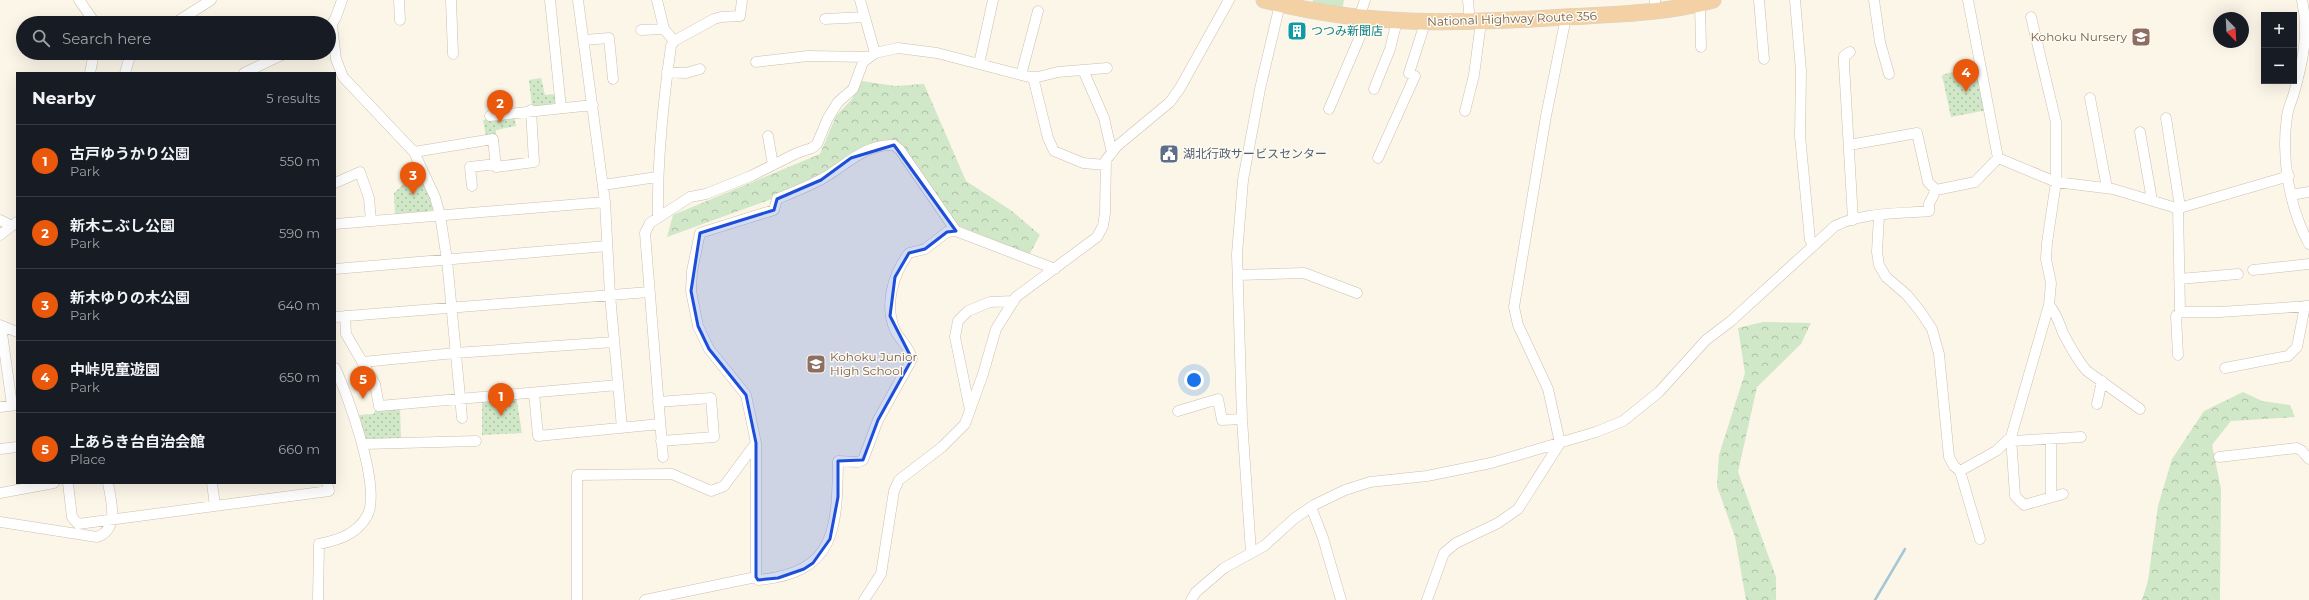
<!DOCTYPE html>
<meta charset="utf-8">
<style>
body{margin:0;font-family:Montserrat,"Noto Sans JP",sans-serif;background:#242831;color:#f1f3f6}
.controls{position:absolute;right:12px;top:12px;display:grid;overflow:hidden;border-radius:0px;box-shadow:0 4px 16px #0002}
.controls button{width:36px;height:36px;display:grid;place-items:center;padding:0;border:0;border-bottom:1px solid #363941;background:#171b24;color:#f1f3f6;font:20px sans-serif}
.compass{position:absolute;left:2213px;top:12px;width:36px;height:36px;border-radius:50%;background:#171b24;box-shadow:0 4px 16px #0002;rotate:156deg}
.you{position:absolute;left:1194px;top:380px;width:14px;height:14px;margin:-10px;border:3px solid #fff;border-radius:50%;background:#1a73e8;box-shadow:0 0 0 6px #1a73e833}
.badge{display:grid;place-items:center;width:26px;height:26px;border-radius:50%;background:#ea580c;color:#fff;font-size:13px;font-weight:700}
.pin{position:absolute;translate:-50% -33px;filter:drop-shadow(0 1px 2px #0008)}
.pin::after{content:'';position:absolute;top:21px;width:14px;height:12px;background:inherit;clip-path:polygon(0 0,100% 0,50% 100%)}
.list{margin:0;padding:0;list-style:none}
h2{display:flex;justify-content:space-between;align-items:center;height:52px;margin:0;padding:0 16px;font-size:17px}
h2 small{font-size:13px;font-weight:400;color:#9ea1a6}
.list li{display:grid;grid-template-columns:26px 1fr auto;gap:12px;align-items:center;box-sizing:border-box;height:72px;padding:0 16px;border-top:1px solid #363941}
.list b{display:block;font-size:15px;white-space:nowrap}
.list p{margin:0;font-size:13px;white-space:nowrap;color:#9ea1a6}
.list em{font-size:13px;font-style:normal;color:#9ea1a6}
.icon{flex:none;width:22px;height:22px;fill:none;stroke:currentColor;stroke-width:2;stroke-linecap:round;stroke-linejoin:round}
.map{position:relative;flex:none;width:2309px;height:600px;overflow:hidden}
.search{position:absolute;background:#171b24;box-shadow:0 4px 16px #0002;left:16px;top:16px;width:320px;height:44px;display:flex;align-items:center;gap:10px;box-sizing:border-box;padding:0 14px;border-radius:22px;color:#9ea1a6;font-size:15px}
.panel{position:absolute;background:#171b24;box-shadow:0 4px 16px #0002;left:16px;top:72px;width:320px;height:412px;border-radius:0px}
.map>svg:first-child{display:block}
.grass{fill:#d0e8c7}
.forest{fill:url(#forest-crowns)}
.park{fill:url(#park-dots)}
.lines{fill:none;stroke-linecap:round;stroke-linejoin:round}
.stream{stroke:#a4c7d5;stroke-width:2.5}
.minor-casing{stroke:#cdbfaf;stroke-width:11}
.trunk-casing{stroke:#d8d2cd;stroke-width:17}
.minor{stroke:#fff;stroke-width:10}
.trunk{stroke:#f3d1a4;stroke-width:16}
.marked{fill:#1d4ed8;fill-opacity:0.2;stroke:#1d4ed8;stroke-width:3;stroke-linejoin:round}
.labels{text-anchor:middle;stroke-width:3;stroke-linejoin:round;paint-order:stroke}
.street-label{font-size:12px;fill:#74604e;stroke:#fefaef}
.culture-label{font-size:12px;fill:#0d838f;stroke:#fefaef;text-anchor:start}
.education-label{font-size:12px;fill:#785e54;stroke:#fefaef;text-anchor:end}
.service-label{font-size:12px;fill:#4e5e75;stroke:#fefaef;text-anchor:start}
</style>
<div class="map">
<svg width="2309" height="600" viewBox="0 0 2309 600">
<defs>
<pattern id="forest-crowns" width="20" height="18" patternUnits="userSpaceOnUse"><rect width="20" height="18" fill="#d0e8c7"/><path d="M2 6a3 3 0 1 1 6 0M12 15a3 3 0 1 1 6 0" fill="none" stroke="#adbfa4"/></pattern>
<pattern id="park-dots" width="8" height="8" patternUnits="userSpaceOnUse"><rect width="8" height="8" fill="#d0e8c7"/><path d="M2 2h.1M6 6h.1" fill="none" stroke="#adbfa4" stroke-width="1.8" stroke-linecap="round"/></pattern>
</defs>
<rect width="100%" height="100%" fill="#fbf6e8"/>
<path class="grass" d="M1313,0H1344L1341,16L1310,11Z"/>
<path class="forest" d="M862,81L895,86L924,84L966,181L1012,211L1040,235L1029,255L952,223L896,147L879,145L791,192L667,237L673,215L820,154L836,116L852,99Z
M1763,322L1811,323L1801,344L1757,387L1738,472L1776,577V600H1746L1735,537L1717,486L1719,455L1745,373L1738,328Z
M2243,392L2262,401L2290,405L2295,417L2231,421L2212,445L2221,489L2220,600H2142L2148,581L2158,506L2172,459L2204,411Z"/>
<path class="park" d="M1977,65L1987,110L1951,117L1942,75Z
M541,78L545,95L557,94L558,105L532,107L529,80Z
M514,116L516,126L496,130V135L486,136L483,120Z
M423,176L436,211L395,214L394,193L405,183Z
M516,396L522,433L482,435V399Z
M376,407H400L401,440L365,442L359,415L374,414Z"/>
<g class="lines">
<path class="stream" d="M1875,600L1905,549"/>
<defs>
<path id="minor" d="M79,0L95,23
M399,0L400,20
M451,0L453,54
M550,0L561,108
M578,0L605,202L610,295L622,428
M657,0L664,29L674,41
M860,0L875,53
M1468,0L1470,23
M1655,0L1656,12
M1759,0L1764,59
M1795,0L1801,71L1800,136L1810,240L1813,244
M1874,0L1880,42L1889,74
M1968,0L1998,158
M2302,0C2309,33 2303,61 2294,93C2292,100 2288,108 2287,116C2281,158 2289,207 2309,244
M1700,4L1701,47
M2031,17L2056,122V182L2047,243L2046,259L2051,283L2049,305L2011,437L2015,496L2024,505L2063,494
M1359,18L1365,0
M825,19L865,17
M175,23L211,0
M332,25L336,59L343,77L414,152L493,139L496,167L534,162L531,110
M329,29L336,17L342,0
M641,30L664,29
M584,40L609,38L613,79
M1850,52L1844,56V64L1853,220
M756,62L808,56L868,57
M979,64L993,0
M1083,70L1104,118L1112,153
M667,72L686,73L700,69
M90,73L94,53
M125,73L131,53
M244,73L286,53
M1021,75L1038,11
M1033,77L1048,138L1054,151L1083,163L1105,165
M1374,89L1390,49L1397,21
M2090,98L2107,188
M1329,109L1367,20
M1465,111L1474,75L1481,22
M490,116L593,105
M2166,118L2180,207
M2140,132L2152,200
M768,136L773,165
M1849,145L1917,133L1928,182L1936,190
M414,152L435,197L440,215L447,260L462,418
M1378,158L1415,76L1409,73L1425,23
M1998,158L2056,182L2113,189L2173,207H2183L2289,176
M335,183L360,172L369,198L371,221
M603,185L657,177
M472,186L470,167L496,164
M2291,195L2309,192
M2178,207L2180,312H2220L2309,306
M1879,216L1877,252L1879,265L1886,277L1907,295L1920,311L1932,329L1939,354L1949,457L1954,466L1960,471L1996,451L2011,437
M658,217C657,159 663,103 671,46L674,41L714,19L721,17L740,16L742,0
M0,220L12,226
M335,224L605,202
M0,235L17,222
M335,269L607,246
M2253,270L2309,264
M1238,275L1304,273L1357,293
M2179,279L2238,274
M2049,305C2057,314 2059,323 2063,333C2070,346 2077,360 2087,371L2140,409
M345,316L346,334L375,384L379,406L618,385
M335,317L649,292
M0,325L17,332
M1,326L12,405
M2178,355L2176,316L2180,312
M363,362L455,353L614,342
M2225,368L2288,356L2297,347L2305,306
M534,393L538,436L660,424
M658,402L711,398L714,437L661,441
M2097,404L2102,381
M0,407L17,405
M970,410L955,337L958,321L968,311L990,302L1014,301
M1178,411L1218,399L1222,420L1242,419
M2012,441L2081,437
M364,444L476,441
M0,449L17,447
M663,457L645,233L650,223L690,197L706,194L751,176L797,153L812,148L817,144L828,118L838,102L853,89L863,62L875,53L898,48L937,53L1029,77H1038L1058,72L1107,68
M2219,457L2297,448L2302,451L2309,459
M1960,471L1980,539
M68,483L72,517L78,524L329,491L327,483
M212,483L215,506
M0,493L54,483
M2051,497V439
M1311,507L1323,538L1341,600
M0,522L97,537C120,529 111,501 108,483
M1251,553L1242,419L1237,254L1243,180L1260,89L1280,4
M756,577L758,580C837,573 837,527 838,461L858,462L863,460L878,420L912,359C910,347 900,341 895,330C884,305 893,274 909,253L925,249L947,232L956,231L1055,269
M318,600L319,544C339,540 357,534 367,516C382,489 348,395 335,368
M577,600V475L672,474L711,491L724,486L756,443
M645,600L756,577V443L746,395L709,349L698,326L691,291L692,271L700,233L774,210L777,199C792,193 806,187 820,180C843,168 865,143 894,145L900,150L956,231
M864,600L881,574L894,491L899,480L942,447L965,424L983,374L996,329L1016,297L1097,237L1103,226L1105,213L1106,160L1117,146L1170,102L1180,88L1229,0
M1191,600L1196,592L1224,568L1264,546L1295,518L1314,505L1345,490L1370,482L1427,476L1491,463L1596,432L1623,421L1659,392L1706,340L1731,321L1835,226C1862,212 1899,214 1929,211V204L1936,190L1975,182L1998,158
M1427,600L1444,553L1456,543L1498,523L1518,509L1560,443L1548,389L1518,325L1514,307L1546,116L1566,17"/>
<path id="trunk" d="M1264,0C1367,27 1460,24 1565,17C1616,14 1664,14 1713,0"/>
</defs>
<use href="#minor" class="minor-casing"/>
<use href="#trunk" class="trunk-casing"/>
<use href="#minor" class="minor"/>
<use href="#trunk" class="trunk"/>
</g>
<path class="marked" d="M894,145L956,231L947,232L925,249L909,253L895,277L890,316L912,359L878,420L863,460L838,461V497L830,539L813,563L804,569L778,578L758,580L756,577V443L746,395L709,349L698,326L691,291L700,233L774,210L777,199L821,180L851,158Z"/>
<defs>
<symbol id="building-square" viewBox="-11 -11 22 22"><rect x="-9" y="-9" width="18" height="18" rx="4" fill="#0f9aa8" stroke="#fefaef"/><path d="M-4-6H4V6H1V3H-1V6H-4ZM-2.5-4.3h1.7v1.8h-1.7ZM.8-4.3h1.7v1.8H.8ZM-2.5-1h1.7V.8h-1.7ZM.8-1h1.7V.8H.8Z" fill="#fff"/></symbol>
<symbol id="school-square" viewBox="-11 -11 22 22"><rect x="-9" y="-9" width="18" height="18" rx="4" fill="#8d6e63" stroke="#fefaef"/><path d="M0-5L7-2L0 1L-7-2ZM-4 1L0 2.5L4 1V4Q0 6-4 4Z" fill="#fff"/></symbol>
<symbol id="civic-square" viewBox="-11 -11 22 22"><rect x="-9" y="-9" width="18" height="18" rx="4" fill="#5c6f8a" stroke="#fefaef"/><path d="M-.6-6.5H3V-4.5H.6V-3L4-1V1h2V6H-6V1h2V-1L-.6-3ZM-1.2 2.5V6h2.4V2.5Z" fill="#fff"/></symbol>
</defs>
<g fill-rule="evenodd">
<use href="#building-square" x="1286" y="20" width="22" height="22"/>
<use href="#school-square" x="2130" y="26" width="22" height="22"/>
<use href="#civic-square" x="1158" y="143" width="22" height="22"/>
<use href="#school-square" x="805" y="353" width="22" height="22"/>
</g>
<g class="labels">
<g class="street-label">
<text transform="translate(1512 19) rotate(-2)" y="4">National Highway Route 356</text>
</g>
<g class="culture-label">
<text x="1311" y="35">つつみ新聞店</text>
</g>
<g class="education-label">
<text x="2127" y="41">Kohoku Nursery</text>
<text x="830" y="361" text-anchor="start">Kohoku Junior<tspan x="830" dy="14">High School</tspan></text>
</g>
<g class="service-label">
<text x="1183" y="158">湖北行政サービスセンター</text>
</g>
</g>
</svg>
<div class="controls">
<button>+</button>
<button>−</button>
</div>
<svg class="compass" viewBox="-18 -18 36 36"><path d="M0-13l5 13h-10z" fill="#e53935"/><path d="M0 13l5-13h-10z" fill="#9ea1a6"/></svg>
<div class="you"></div>
<div class="pin badge" style="left:501px;top:416px">1</div>
<div class="pin badge" style="left:500px;top:123px">2</div>
<div class="pin badge" style="left:413px;top:195px">3</div>
<div class="pin badge" style="left:1966px;top:92px">4</div>
<div class="pin badge" style="left:363px;top:399px">5</div>
<div class="search"><svg class="icon" aria-label="search" viewBox="0 0 24 24"><circle cx="10" cy="10" r="6"/><path d="M15 15l6 6"/></svg>Search here</div>
<section class="panel">
<h2>Nearby<small>5 results</small></h2>
<ul class="list">
<li><span class="badge">1</span><div><b>古戸ゆうかり公園</b><p>Park</p></div><em>550 m</em></li>
<li><span class="badge">2</span><div><b>新木こぶし公園</b><p>Park</p></div><em>590 m</em></li>
<li><span class="badge">3</span><div><b>新木ゆりの木公園</b><p>Park</p></div><em>640 m</em></li>
<li><span class="badge">4</span><div><b>中峠児童遊園</b><p>Park</p></div><em>650 m</em></li>
<li><span class="badge">5</span><div><b>上あらき台自治会館</b><p>Place</p></div><em>660 m</em></li>
</ul>
</section>
</div>
